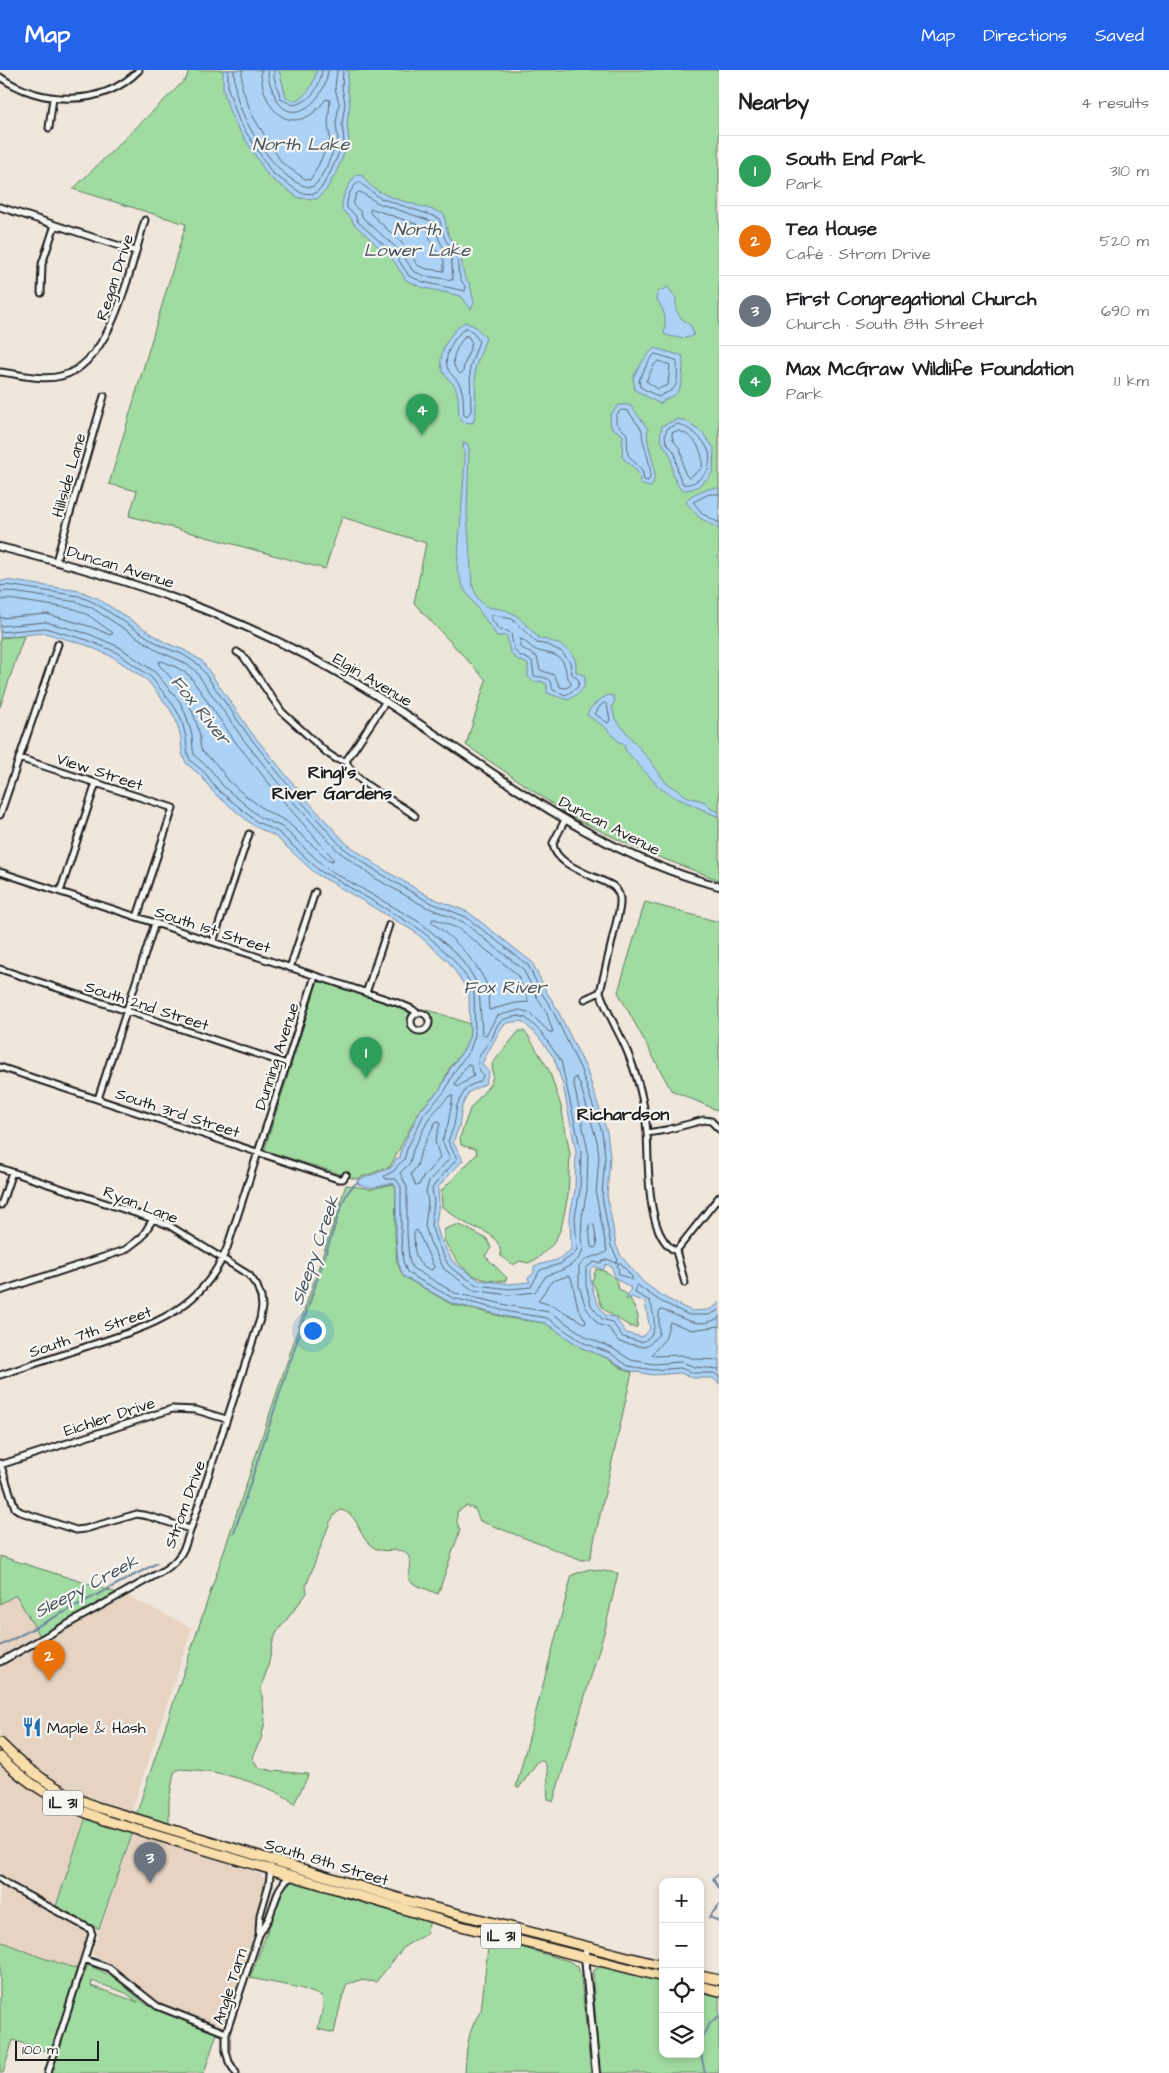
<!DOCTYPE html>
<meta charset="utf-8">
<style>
body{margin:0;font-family:"Architects Daughter",sans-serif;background:#f6f6f6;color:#202124}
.controls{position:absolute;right:15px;bottom:15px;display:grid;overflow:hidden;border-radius:10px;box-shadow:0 2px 8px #0003}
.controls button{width:45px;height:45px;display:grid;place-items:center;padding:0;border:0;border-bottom:1px solid #e0e0e0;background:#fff;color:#202124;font:25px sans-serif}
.scale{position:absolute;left:15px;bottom:12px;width:84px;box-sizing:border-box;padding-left:5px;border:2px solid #1c1c1c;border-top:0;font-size:14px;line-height:18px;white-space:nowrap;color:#1c1c1c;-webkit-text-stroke:4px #f6f6f2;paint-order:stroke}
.you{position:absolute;left:312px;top:1260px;width:18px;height:18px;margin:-12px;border:4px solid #fff;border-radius:50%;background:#1a73e8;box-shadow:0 0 0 8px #1a73e833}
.badge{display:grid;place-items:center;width:32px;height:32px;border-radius:50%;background:#2563eb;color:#fff;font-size:16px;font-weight:700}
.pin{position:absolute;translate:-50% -41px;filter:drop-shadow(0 1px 2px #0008)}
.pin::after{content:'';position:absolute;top:26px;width:18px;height:15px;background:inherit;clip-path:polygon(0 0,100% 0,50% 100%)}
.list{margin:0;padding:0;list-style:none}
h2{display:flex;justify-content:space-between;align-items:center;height:65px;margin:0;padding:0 20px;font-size:21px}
h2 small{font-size:16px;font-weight:400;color:#757577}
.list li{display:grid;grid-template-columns:32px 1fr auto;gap:15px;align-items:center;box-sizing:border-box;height:70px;padding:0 20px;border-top:1px solid #e0e0e0}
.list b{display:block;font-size:19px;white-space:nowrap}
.list p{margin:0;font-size:16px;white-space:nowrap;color:#757577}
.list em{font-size:16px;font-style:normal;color:#757577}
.icon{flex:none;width:28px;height:28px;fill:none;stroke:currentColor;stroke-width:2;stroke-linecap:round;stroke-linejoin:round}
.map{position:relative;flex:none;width:719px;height:2003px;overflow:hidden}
header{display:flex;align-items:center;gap:30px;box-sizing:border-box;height:70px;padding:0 25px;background:#2563eb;color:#fff}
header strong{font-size:24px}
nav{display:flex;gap:28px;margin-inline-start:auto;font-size:18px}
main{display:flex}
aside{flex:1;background:#fff}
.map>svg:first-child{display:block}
.built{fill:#e6d3c2}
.green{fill:#a0dba1;stroke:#5e7c5e;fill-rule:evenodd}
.water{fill:#acd3f6;stroke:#728a9f;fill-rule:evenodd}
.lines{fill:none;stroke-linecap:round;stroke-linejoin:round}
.shore{stroke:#566573;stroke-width:1}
.stream{stroke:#728a9f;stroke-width:2}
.minor-casing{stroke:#1c1c1c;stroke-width:9}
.tertiary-casing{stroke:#1c1c1c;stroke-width:10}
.primary-casing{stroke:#1c1c1c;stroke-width:12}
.minor{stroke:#f6f6f2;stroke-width:5}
.tertiary{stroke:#f6f6f2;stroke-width:6}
.primary{stroke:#f9deab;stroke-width:9}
.labels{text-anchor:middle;stroke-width:4.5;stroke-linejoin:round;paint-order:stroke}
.shield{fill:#f6f6f2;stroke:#5d5d5c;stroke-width:1}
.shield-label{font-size:15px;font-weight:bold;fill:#1c1c1c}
.street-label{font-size:16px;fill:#1c1c1c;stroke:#f6f6f2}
.poi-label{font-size:16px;fill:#1c1c1c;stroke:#f6f6f2;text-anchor:start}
.water-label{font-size:18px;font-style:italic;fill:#47535d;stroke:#f6f6f2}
.neighbourhood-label{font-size:18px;font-weight:bold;fill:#1c1c1c;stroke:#f6f6f2}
</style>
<header>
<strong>Map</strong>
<nav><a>Map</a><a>Directions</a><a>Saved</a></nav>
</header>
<main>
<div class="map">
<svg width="719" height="2003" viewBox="0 0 719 2003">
<rect width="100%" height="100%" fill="#efe6dc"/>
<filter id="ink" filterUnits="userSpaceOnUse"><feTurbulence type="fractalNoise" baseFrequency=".02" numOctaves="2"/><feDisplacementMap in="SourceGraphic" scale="10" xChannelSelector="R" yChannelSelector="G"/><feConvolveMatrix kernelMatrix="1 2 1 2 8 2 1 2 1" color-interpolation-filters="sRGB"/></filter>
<g filter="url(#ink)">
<path class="built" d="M16,1525L39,1565L0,1586V1534Z
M128,1526L192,1558L131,1743L93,1731L69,1720L37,1700L0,1667V1598Z
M0,1693L57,1734L85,1747L56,1836L25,1821L0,1805Z
M134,1762L260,1804L265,1809V1816L251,1873L228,1949L224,1954L220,1955L175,1941L170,1936L156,1932L120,1902L92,1884Z
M0,1813L29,1831L87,1860L89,1867L78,1899L41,1887L0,1870Z"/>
<path class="green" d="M189,0H719V810L638,779L570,746L466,675L486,610L414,533L426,473L342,447L325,499L129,446L137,421L109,414L186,154L73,119L186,9Z
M24,566L0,637V568Z
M645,832L719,852V1041L671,1020L618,922Z
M322,912L409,941V957L417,964L425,963L431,956V948L426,939L470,954V965L465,978L449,999L441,1018L419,1041L390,1097L356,1109L267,1081L265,1078L317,913Z
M519,961H524L527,964L549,1000L561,1036L570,1084L568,1125L561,1159L553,1174L537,1189L528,1193L520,1191L513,1195L501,1186C500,1161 478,1161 462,1151C455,1147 449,1141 442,1137L441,1121L477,1084L476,1079L461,1075L460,1067L470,1039L491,1013L493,1006L492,994Z
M393,1114L396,1118L395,1165L397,1192L403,1206L451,1234L509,1248L545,1253L582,1278L607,1288L626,1301L632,1302L591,1485L589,1489L582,1490L480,1451L475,1439L466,1436L457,1442V1453L460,1460L438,1524L414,1514L408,1509C410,1502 413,1489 406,1483C399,1476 383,1485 373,1477C357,1467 361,1445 341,1440L335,1444L330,1452L306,1516L307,1523L277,1562L273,1571L268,1597L261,1617L265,1651L261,1669L252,1687L258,1697L272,1701L309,1704L294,1734C282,1719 232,1706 213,1702C203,1700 191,1700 181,1699L176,1700L174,1703L169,1730V1755L136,1745L346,1115L371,1119Z
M456,1155L462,1156L487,1169L491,1178L485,1186L507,1208L505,1211C478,1212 463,1203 450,1180C445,1173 442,1168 445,1159Z
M596,1199C608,1201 616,1206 619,1219L629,1226L635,1239L638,1246L637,1257H631C625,1253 606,1242 603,1238C598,1230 598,1221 592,1212Z
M0,1486L120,1524L41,1568L16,1525L0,1534Z
M589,1499L618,1503L605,1560L553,1732L548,1729C546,1717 551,1699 543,1691H538L519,1718L516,1717L572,1505Z
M86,1747L133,1762L99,1859L56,1836Z
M296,1811L430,1851L426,1864L405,1876L376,1912L360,1910L347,1914L341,1932L334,1963L318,1959L323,1937L322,1926L300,1918L250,1908L284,1817L288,1812Z
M489,1868L569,1891L578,1897L581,1908L591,2003H465C466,1981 468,1958 481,1941Z
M0,1871L40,1887L78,1899L51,1983L13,1970L3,2003H0Z
M88,1895L113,1907L147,1935L218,1960L204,2003H46L77,1912L81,1913ZM92,1911L126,1923L138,1932L91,1916Z
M602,1896L663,1911V1984H700V1921L719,1926V2003H599L593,1911L594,1900Z"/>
<path class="water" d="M223,0H279L286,27L293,31C309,26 313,15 317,0H348L347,17L350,33L347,54L349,71L336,103L326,120L317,129L299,128L269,107L235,53L229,40L223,19Z
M356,105L363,106C373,129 422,134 444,144C447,158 446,170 460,176C463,188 460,206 470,214L474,233L471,239L461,226L421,217L406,210L393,190L354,154L351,148L342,140C341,126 348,116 356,105Z
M668,217L676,229V240L681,248L691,256L694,264L691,267C682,268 673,268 664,264C667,249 665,241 656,228L658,222Z
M465,252L476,257L486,268L475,298L476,341L473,353L462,352C456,342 460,332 457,322C455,313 448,310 444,303C434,286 451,260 465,252Z
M654,278L683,286C682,298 685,319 673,326C667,329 665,328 660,334L635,320L633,307L645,288Z
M619,335H630L648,359C644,379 662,398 651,417C635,414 643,413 638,403C635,397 627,392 622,387L623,365L611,357L610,345Z
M678,349L689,352L693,357L701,361L714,378L713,402L707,409L697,417L687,420L680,419C678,414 674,409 673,404C671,398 673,391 670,385C663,372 658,373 662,356Z
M463,373H467L469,378L467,443L472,514C483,548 493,532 514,544C521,548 533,563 540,569C553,570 569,577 575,589C576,592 576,598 576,602L585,606C585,622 580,622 568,630L547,623V614L540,611L534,612L528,607V594C510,587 510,584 507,566H497L464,519L457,500L465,392Z
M716,418L719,419V459L700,448L686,432C691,423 705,419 716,418Z
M6,510L80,521L97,528L166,573L184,580L202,591L251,662L304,727L346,773L381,798L430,827L468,842L532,892L546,921L555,935L586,998L607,1062L610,1086L607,1125L616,1175L621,1186L643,1212L662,1226L683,1237L692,1241L708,1240L716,1236L719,1232V1314L713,1308H693L680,1303L653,1305L626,1300L608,1288L582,1278L545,1253L509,1247L451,1233L414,1212L403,1206L398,1192L396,1164V1117L393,1113C380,1116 371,1120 358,1114L357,1110L391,1098L397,1088H400L401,1080L420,1041L441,1018L450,999L465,978L470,965L469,922L449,892L415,862L331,812L316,804L275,766L254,756L231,737L215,724L201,706L186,693L182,683L181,668L176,650L170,639L148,611L113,587L86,575L45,563L0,567V512ZM520,951L523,952L538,966L554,988L563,1015L576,1081L575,1120L570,1146L571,1180L557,1190L534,1196V1203L528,1208L530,1212L510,1214L479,1210L453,1192L440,1168L436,1154L439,1133L438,1117L463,1090L453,1072L459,1057L462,1036L469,1022L485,1014L489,1003L482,994C484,989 501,957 504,955C507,952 515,952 520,951ZM606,1194L612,1197L615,1208L631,1218L626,1230L631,1227L645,1232L650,1259L642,1267L626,1263L615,1247L605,1245C595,1231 591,1219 590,1201L595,1196L603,1200Z
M609,625L613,626L615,630L612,637L615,649L652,693L666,713L688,727L706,732L711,739L719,742V747L677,728L660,718L626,681L623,673L619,672L605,657L587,645C589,637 601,628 609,625Z"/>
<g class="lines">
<path class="shore" d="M228,0V19L239,51L272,103L301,123L314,124L322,117L331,101L344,71L342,54L345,33L342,18L343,0
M234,0C235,12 235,23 239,34C248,60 282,117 312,117L317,113L326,98L338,70L336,54L339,33L335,18L337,0
M242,0V17L252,45L282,93L305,109L310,110L319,94L330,70L328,54L330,30L326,29C322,34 318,39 313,43C281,66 260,27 261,0
M268,0C268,7 269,12 272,19C286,64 326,33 328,0
M274,0V7L281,29L293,35C311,32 320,17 322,0
M359,112L380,128L439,148C444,163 442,171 456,181C459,193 456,208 466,217L465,221L423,212L409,206L396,186L358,152L355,145L347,138C346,128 351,117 359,112Z
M360,122L378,133L434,152C438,166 439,176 451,185L453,210L425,206L413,201L401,182L363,148L360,141L353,135L356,124Z
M373,139L427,158L432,175L444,190V201L427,199L417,195L406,177L370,143V140Z
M466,258L472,261L479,271L470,297L471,341L467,347L464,345C463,336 464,326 461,318C459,310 451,306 448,299C442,287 455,264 466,258Z
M465,266H468L472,273L464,295L463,302L460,304C447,293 456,278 465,266Z
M655,284L676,290L677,292C677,299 679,314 673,319C669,323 663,323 659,327L640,317L639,310L649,291Z
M659,291L670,295L668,315L658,319L646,311L654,295Z
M621,340L628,341L642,360C641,374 656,401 648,411L644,410L642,400L628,385L627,364L616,353V346Z
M678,354C689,357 704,369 708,380C711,385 709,395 708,400C702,408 693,416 683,414L678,403L675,383L666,372L665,365L667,359Z
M678,361C695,365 704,381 702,398L689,408C681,402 684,390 681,381C678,374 671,371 672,363Z
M719,424H709L693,432L703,444L719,453
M0,516L7,515L79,526L95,533L163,577L182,584L199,595L248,665L300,730L342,777L379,803L427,831L466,847L528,895L542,924L551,937L581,1000L602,1062L605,1086L602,1126L611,1176L618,1190L616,1193L607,1189L600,1193L594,1192L586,1198V1215L591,1235L602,1249L612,1252L623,1267L641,1272C660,1266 654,1245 650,1231L635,1223L637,1215L660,1231L689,1245H709L719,1240
M0,522L7,521L77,532L92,538L160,582L179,590L194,599L243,669L295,734L338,781L375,808L424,836L463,852L523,899L537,927L546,941L553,962H549L530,943L520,940L497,946L486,965H482L479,918L473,906L457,884L421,853L326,798L282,757L260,747L224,717L210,699L195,686L193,680L192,665L186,645L180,632L155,602L119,577L89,564L46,552L0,556
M0,530L8,529L75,539L88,545L113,563L110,565L92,557L47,544L0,548
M493,545L512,549L537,573L548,575L562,582L570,592L572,604L579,610L578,617L566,625L553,620C550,607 548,608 534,606L532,591L519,585L514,579L511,564L508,561L499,560L491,548Z
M0,562L45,558L87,570L116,582L151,607L174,636L181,648L186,667L187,681L190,690L205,703L219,721L234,733L257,752L278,762L320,801L334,808L418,858L430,868L453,889L468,909L474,921L475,965L470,980L454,1002L445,1021L424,1044L407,1079L404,1090L399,1094L394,1101L384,1106L386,1109H396L401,1117V1164L403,1191L407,1202L416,1208L453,1228L510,1242L547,1248L584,1273L610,1283L628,1296L654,1300L680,1298L694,1303H714L719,1307
M521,569C526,571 529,576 534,579C542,584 558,581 564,594C567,601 565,606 571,612V615L566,618L560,617L554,605L540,600L537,587L520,577Z
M162,591L176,597L189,605L237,674L290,739L333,788V791L329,790L286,751L265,740L242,723L229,711L216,694L202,681C199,675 201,668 199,662C193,636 178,613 159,595V592Z
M605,633L607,635L610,650L608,653L595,644L600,636Z
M435,849L459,859L517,904L529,932L516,933L489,940C488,932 489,924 487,916C480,895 451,865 432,853V850Z
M519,946L526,948L541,962L561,991L581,1081L580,1120L575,1147L577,1180L574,1184L560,1194L540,1200L531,1217L510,1219L477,1215L452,1199L447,1193L436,1170L431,1155L434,1132L432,1119L435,1114L457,1089L448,1071L454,1056L457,1035L465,1020L469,1016L481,1011L483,1005C470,989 485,980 493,966C495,962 496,955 500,952C504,948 513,947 519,946Z
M468,994L471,996L474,1006L457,1017L455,1014Z
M439,1051L440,1054L435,1071L440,1088L423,1107L419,1115L416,1116L411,1104L417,1096L421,1081L435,1053Z
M591,1154L594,1155L597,1175L595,1178L591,1177L589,1156Z
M417,1160L434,1197L432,1200C412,1194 415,1180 414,1163Z
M618,1193H621L632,1207V1210L619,1204Z
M568,1206L571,1207L578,1238L586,1251L585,1254L554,1236L538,1231L551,1212Z
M719,1248C694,1261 682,1245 661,1240L659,1242V1264L649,1275L644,1277L619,1272L609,1258L598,1254L586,1238L579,1216V1197C588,1183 598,1189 607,1181L596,1125L599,1086L597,1071L580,1014L576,1007L573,1010L588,1081L587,1120L582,1147L581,1168L583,1179L580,1187L571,1195L562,1200L546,1206L535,1222L509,1225L473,1220L444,1199L430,1172L425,1156L428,1132L426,1122L429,1111L450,1088L442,1071L448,1054L453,1026H449L429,1048L413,1080L410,1093L400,1103L407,1117V1164L409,1189L412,1198L419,1202L455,1223L511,1236L550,1242L588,1268L612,1278L631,1290L654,1294L681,1292L695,1297L719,1299
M719,1256L692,1260L670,1252L665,1269L652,1284L654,1286L681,1285L696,1289L719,1290"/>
<path class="stream" d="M234,1463L339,1143C343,1132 347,1119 358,1112
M0,1576L157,1493
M719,1804L713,1809L719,1818
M719,1835L709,1847L719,1851
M700,1978C703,1964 707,1953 719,1946
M700,1979L705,2003"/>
<defs>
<path id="minor" d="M0,7C41,35 102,38 139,0
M49,58L53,28
M0,137L135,181
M41,223L42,194L55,155
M0,302C19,304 42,311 61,306C113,294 131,194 145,150
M56,491L104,326
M237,582L243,586L282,642L327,683L336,689L346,691C355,715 394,729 415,746
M19,688L173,738L137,847
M346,691L386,631
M0,745L58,574
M565,750L553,773C554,796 596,806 613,816C621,823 621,831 619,841L600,922L585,929
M0,802L398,933L412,939L417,943
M60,822L96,713
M213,872L249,764
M290,898L315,822
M0,899L287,994
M600,922C606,940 616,957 624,974C637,1003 645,1032 647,1063C649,1092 645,1167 676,1181
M366,923L389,855
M411 952a9 9 0 1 1 18 0a9 9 0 1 1-18 0Z
M0,997L338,1109H343L346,1105
M98,1029L155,853
M647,1063L666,1060L704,1050L711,1051L719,1059
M0,1098L153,1149L170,1156L249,1205L257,1216L261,1227L262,1237L260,1249L185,1476C180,1488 172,1496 161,1502L0,1592
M1,1135L12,1102
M676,1181L719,1127
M676,1181L685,1213
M0,1221L125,1180L142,1167L153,1149
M0,1305C29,1296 59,1286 88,1276C148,1257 201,1242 227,1178L315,906
M0,1393L15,1438L21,1442L76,1460L85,1459L137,1444L148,1446L190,1459
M0,1395L172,1339L196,1340L226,1349
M0,1809L10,1816L90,1859L92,1864L48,2003
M259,1862L260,1845L269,1814L271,1797
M84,1889L109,1898L157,1936L226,1963
M236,2003L229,1992L226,1981V1963L259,1865L269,1848L279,1820L285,1811L292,1807"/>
<path id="tertiary" d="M0,477C126,508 243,546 356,613C474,684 582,781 719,816
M587,1877L585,1887L596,2003"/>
<path id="primary" d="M0,1673C28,1702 60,1723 97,1737L408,1831L663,1896
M0,1687C30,1717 65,1736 105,1750L457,1855L663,1907
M700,1906L719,1910
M700,1916L719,1921"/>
</defs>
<use href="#minor" class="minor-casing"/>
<use href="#tertiary" class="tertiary-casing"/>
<use href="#primary" class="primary-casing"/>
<use href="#minor" class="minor"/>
<use href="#tertiary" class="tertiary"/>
<use href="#primary" class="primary"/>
</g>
</g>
<defs>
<symbol id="restaurant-bare" viewBox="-9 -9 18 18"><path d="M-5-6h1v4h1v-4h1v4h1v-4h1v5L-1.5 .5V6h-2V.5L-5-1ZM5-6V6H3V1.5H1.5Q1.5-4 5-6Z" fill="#1f6fb2" stroke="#f6f6f2" stroke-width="2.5" paint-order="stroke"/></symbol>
</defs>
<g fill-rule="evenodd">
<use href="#restaurant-bare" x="18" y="1643" width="28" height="28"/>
</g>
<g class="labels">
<g class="shield">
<rect x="43" y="1720.5" width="40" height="25" rx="4"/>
<rect x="481" y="1853.5" width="40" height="25" rx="4"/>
</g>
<g class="shield-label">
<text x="63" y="1738">IL 31</text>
<text x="501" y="1871">IL 31</text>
</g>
<g class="street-label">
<text transform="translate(114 207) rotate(-72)" y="6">Regan Drive</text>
<text transform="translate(68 405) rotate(-74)" y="6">Hillside Lane</text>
<text transform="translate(121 496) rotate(17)" y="6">Duncan Avenue</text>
<text transform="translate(373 609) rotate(31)" y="6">Elgin Avenue</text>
<text transform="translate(100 701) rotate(18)" y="6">View Street</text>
<text transform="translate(610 755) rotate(27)" y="6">Duncan Avenue</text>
<text transform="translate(213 859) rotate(18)" y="6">South 1st Street</text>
<text transform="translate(147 935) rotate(18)" y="6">South 2nd Street</text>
<text transform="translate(276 986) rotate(-72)" y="6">Dunning Avenue</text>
<text transform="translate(178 1042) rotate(18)" y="6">South 3rd Street</text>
<text transform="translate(141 1134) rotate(21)" y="6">Ryan Lane</text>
<text transform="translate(90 1261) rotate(-19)" y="6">South 7th Street</text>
<text transform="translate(109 1346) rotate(-18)" y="6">Eichler Drive</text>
<text transform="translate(184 1434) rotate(-70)" y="6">Strom Drive</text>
<text transform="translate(327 1791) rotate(17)" y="6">South 8th Street</text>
<text transform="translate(229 1916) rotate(-72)" y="6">Angle Tarn</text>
</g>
<g class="poi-label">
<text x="47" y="1663">Maple &amp; Hash</text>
</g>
<g class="water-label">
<text x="301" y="80">North Lake</text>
<text x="417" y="165">North<tspan x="417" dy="21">Lower Lake</tspan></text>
<text transform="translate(201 640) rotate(51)" y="6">Fox River</text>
<text x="505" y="923">Fox River</text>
<text transform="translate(315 1180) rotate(-71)" y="6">Sleepy Creek</text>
<text transform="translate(86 1516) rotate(-28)" y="6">Sleepy Creek</text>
</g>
<g class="neighbourhood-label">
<text x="332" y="708">Ringl's<tspan x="332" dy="21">River Gardens</tspan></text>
<text x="623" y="1050">Richardson</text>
</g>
</g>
</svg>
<div class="controls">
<button>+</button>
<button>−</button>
<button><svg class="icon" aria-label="locate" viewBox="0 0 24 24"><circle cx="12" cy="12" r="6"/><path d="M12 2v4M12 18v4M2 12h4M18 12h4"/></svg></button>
<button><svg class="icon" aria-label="layers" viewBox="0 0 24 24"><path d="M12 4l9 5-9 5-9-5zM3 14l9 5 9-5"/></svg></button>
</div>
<div class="scale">100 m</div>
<div class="you"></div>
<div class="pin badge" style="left:366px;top:1008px;background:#2e9e5b">1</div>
<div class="pin badge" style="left:49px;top:1611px;background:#e8710a">2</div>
<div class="pin badge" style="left:150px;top:1813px;background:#6b7280">3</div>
<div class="pin badge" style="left:422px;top:365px;background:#2e9e5b">4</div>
</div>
<aside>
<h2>Nearby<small>4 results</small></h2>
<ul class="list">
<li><span class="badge" style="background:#2e9e5b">1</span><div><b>South End Park</b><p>Park</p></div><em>310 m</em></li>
<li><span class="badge" style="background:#e8710a">2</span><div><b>Tea House</b><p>Café · Strom Drive</p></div><em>520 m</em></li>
<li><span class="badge" style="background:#6b7280">3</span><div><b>First Congregational Church</b><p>Church · South 8th Street</p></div><em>690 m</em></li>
<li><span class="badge" style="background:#2e9e5b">4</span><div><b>Max McGraw Wildlife Foundation</b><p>Park</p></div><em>1.1 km</em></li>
</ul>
</aside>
</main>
